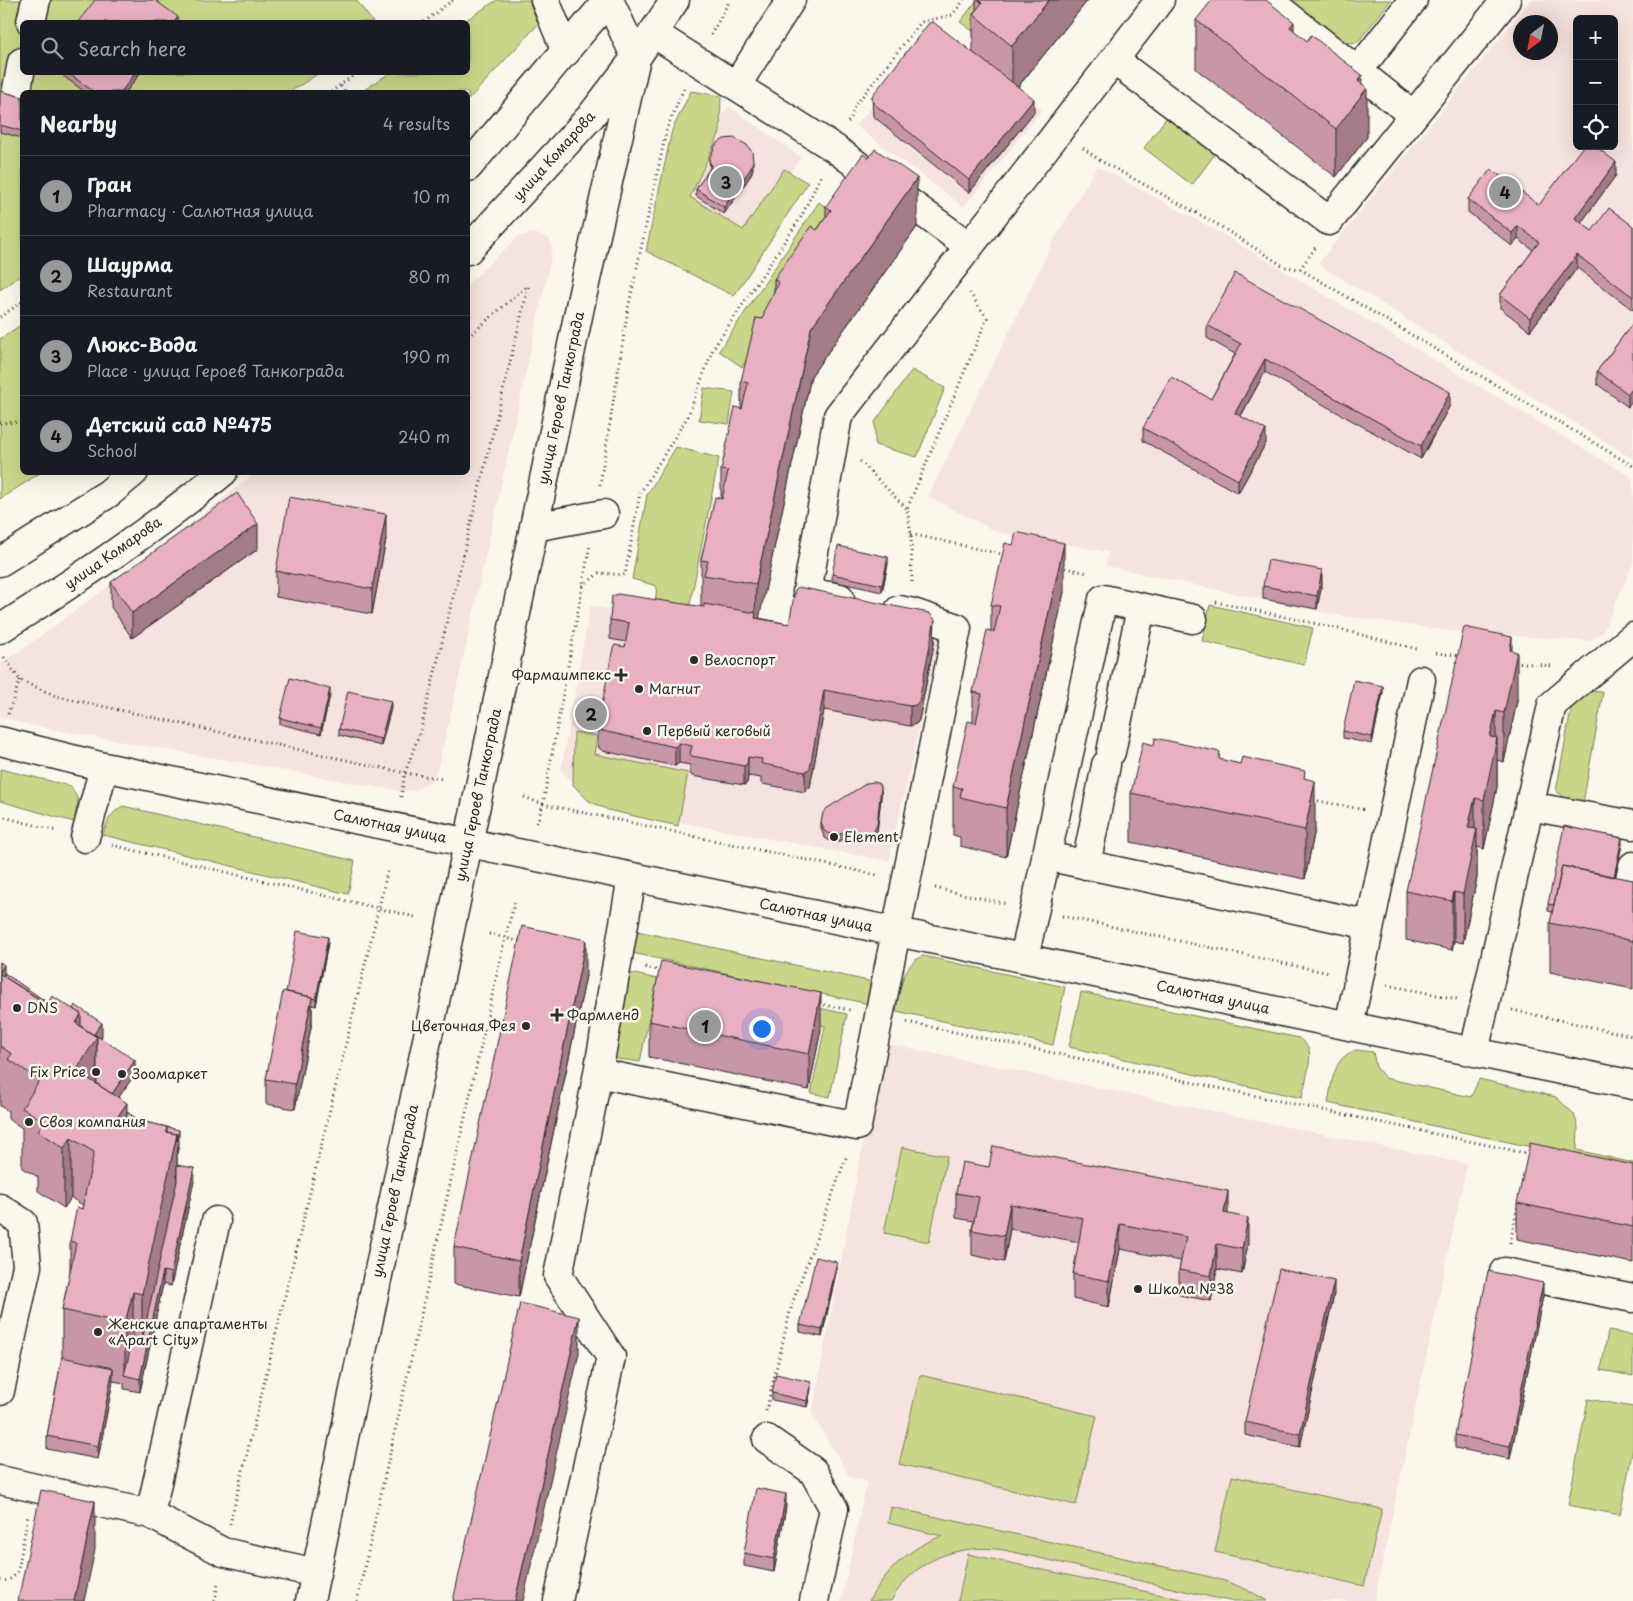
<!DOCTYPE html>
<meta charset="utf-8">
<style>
body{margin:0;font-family:"Playpen Sans",sans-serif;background:#20242c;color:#f1f3f6}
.controls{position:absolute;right:15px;top:15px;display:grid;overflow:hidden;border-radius:8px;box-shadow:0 5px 20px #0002}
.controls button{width:45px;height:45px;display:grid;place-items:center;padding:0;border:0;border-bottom:1px solid #363941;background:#171b24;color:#f1f3f6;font:25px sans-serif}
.compass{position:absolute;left:1513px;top:15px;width:45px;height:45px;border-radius:50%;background:#171b24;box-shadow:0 5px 20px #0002;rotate:212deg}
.you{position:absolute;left:761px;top:1028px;width:18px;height:18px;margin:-12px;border:4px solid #fff;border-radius:50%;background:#1a73e8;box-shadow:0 0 0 8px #1a73e833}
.badge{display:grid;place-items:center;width:32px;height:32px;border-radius:50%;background:#98999b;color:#111;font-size:16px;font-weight:700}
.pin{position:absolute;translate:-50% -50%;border:2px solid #fff;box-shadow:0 1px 5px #0006}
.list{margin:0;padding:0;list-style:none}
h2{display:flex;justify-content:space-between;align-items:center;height:65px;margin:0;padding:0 20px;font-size:21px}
h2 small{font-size:16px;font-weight:400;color:#9ea1a6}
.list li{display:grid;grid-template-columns:32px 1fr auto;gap:15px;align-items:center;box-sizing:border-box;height:80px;padding:0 20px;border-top:1px solid #363941}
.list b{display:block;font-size:19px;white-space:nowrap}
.list p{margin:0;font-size:16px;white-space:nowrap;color:#9ea1a6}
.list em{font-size:16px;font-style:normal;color:#9ea1a6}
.icon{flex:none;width:28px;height:28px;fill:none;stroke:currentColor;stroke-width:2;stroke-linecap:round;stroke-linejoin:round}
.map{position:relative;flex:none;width:1633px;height:1601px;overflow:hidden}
.search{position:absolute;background:#171b24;box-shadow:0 5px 20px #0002;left:20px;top:20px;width:450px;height:55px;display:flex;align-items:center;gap:12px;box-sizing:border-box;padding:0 18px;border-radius:8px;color:#9ea1a6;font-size:19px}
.panel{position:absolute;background:#171b24;box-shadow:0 5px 20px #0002;left:20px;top:90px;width:450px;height:385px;border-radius:8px}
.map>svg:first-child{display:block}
.built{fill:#f6e2df;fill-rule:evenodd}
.green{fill:#c9d689;stroke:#7a805a}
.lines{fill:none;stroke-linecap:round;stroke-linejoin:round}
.minor-casing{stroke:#2b2b2b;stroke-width:31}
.major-casing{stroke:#2b2b2b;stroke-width:31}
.path{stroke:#2b2b2b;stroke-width:3;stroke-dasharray:1 4;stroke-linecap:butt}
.minor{stroke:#fbf7ec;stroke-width:28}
.major{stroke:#fbf7ec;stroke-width:28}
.wall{fill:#c897a7;stroke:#2b2b2b}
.shaded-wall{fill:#a37b88;stroke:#2b2b2b}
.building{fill:#e9b0c2;stroke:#2b2b2b}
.poi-dot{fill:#2b2b2b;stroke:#fbf7ec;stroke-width:2}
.labels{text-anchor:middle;stroke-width:5;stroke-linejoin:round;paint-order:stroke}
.street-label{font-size:14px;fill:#2b2b2b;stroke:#fbf7ec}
.poi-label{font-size:14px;fill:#2b2b2b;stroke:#fbf7ec;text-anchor:start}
</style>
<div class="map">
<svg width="1633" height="1601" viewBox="0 0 1633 1601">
<rect width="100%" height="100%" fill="#fbf7ec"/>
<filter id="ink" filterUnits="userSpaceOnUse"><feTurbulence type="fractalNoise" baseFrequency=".02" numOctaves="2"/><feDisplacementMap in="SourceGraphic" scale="10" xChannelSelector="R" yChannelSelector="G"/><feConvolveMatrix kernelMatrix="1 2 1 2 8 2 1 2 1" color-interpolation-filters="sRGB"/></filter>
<g filter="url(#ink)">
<path class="built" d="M1531,0H1633V459L1318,264ZM1577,19H1614V146H1577ZM1520,22H1550V52H1520Z
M934,29L1042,110L964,207L856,126Z
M728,106L801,157L740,247L671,201Z
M1097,166L1212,228L1633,478V563L1603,632L1588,641L1449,631L1331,614L1106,566L1108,552L997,532L928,497L1052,244Z
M534,233L550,239L552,253L452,709L437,770L427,784L415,790L400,791L35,726L0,717V664L30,644L135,567L255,473L468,472V284L519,236Z
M590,606L787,640L940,634L889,861L673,821L590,798L561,771Z
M882,1043L1467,1164L1374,1601H841L867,1482L850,1477L812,1414Z"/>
<path class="green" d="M0,0H356L373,22H22V72L319,73L290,92H22V274L0,290Z
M497,0H543L542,20L468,100V92H361L390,73L468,72V22H463Z
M977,0L978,35L960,22Z
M1284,0H1391L1358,42L1340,44Z
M691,91L721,96L720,132L690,197L743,230L784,169L808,183L734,296L646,251L672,130Z
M1167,117L1215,154L1192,185L1144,148Z
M819,202L840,217L742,367L719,351Z
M22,324V472L40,473L0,499V339Z
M912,370L945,388L917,457L875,445V422Z
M704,388L734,392L729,424L699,420Z
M676,447L719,458L687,619L654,612L657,586L632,579L647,495Z
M1210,605L1313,628L1304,665L1202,641Z
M1581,691L1603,692L1583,803L1567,799L1556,791L1574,694Z
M574,732L597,736L594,754L688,773L678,826L608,810L589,801L573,785Z
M0,769L71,786L78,800L74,822L0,801Z
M123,806L355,861L348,894L103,835C108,820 109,814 123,806Z
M637,931L873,982L869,1004L632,953Z
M923,956L1065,987L1053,1045L896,1011C899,992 902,964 923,956Z
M630,973L739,997L737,1010L654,993L640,1062L612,1058Z
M1081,992L1299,1038C1302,1041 1308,1045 1309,1050C1312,1061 1304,1086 1302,1098L1069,1047Z
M795,1003L847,1014L830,1097L811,1093L825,1026L791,1019Z
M1356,1050L1373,1052L1376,1067L1385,1078L1471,1097L1479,1079L1556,1097L1574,1114L1578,1127L1577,1150L1633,1163V1169L1328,1103C1332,1082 1333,1057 1356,1050Z
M902,1147L947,1156L929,1242L884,1233Z
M1608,1331L1633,1335V1376L1601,1370Z
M920,1375L1097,1416L1076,1505L899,1464Z
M1588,1399L1633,1407V1448L1620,1515L1568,1505Z
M1232,1476L1382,1509L1364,1586L1215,1552Z
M891,1507L1215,1578C1234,1584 1250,1590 1267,1601H1229L1004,1550C958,1543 914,1559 891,1601H869C886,1570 909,1548 942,1536L888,1523Z
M968,1554L1190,1601H958Z"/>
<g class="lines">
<defs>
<path id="minor" d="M545,0L566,52
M1268,0L1413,115
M31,22L36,0
M653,33L834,148L969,246
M1114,60L1329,221L1506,0
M1357,72L1413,0
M736,86L791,0
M15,100L22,62
M534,527L604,514
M840,598L807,592L838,416L1160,0
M0,741L104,767L1633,1085
M1111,752L1141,608
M1529,806L1633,825
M85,838L104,767
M1046,856L1370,925
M1086,865L1106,765
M1633,866L1627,891L1633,892
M1024,958L1103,599L1193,619
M1349,1026L1421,680
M1474,1052L1552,705L1633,637
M598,1073L857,1126L957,628L913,613L899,610
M0,1208L23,1223L27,1266L0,1391
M1504,1272L1633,1298
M767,1439L813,1471L834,1509L814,1601
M0,1480L150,1514L223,1552L316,1573
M150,1514L216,1221
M558,1601L611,1357L558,1276L598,1073L632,877"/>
<path id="major" d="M609,0L636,58
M468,167L608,0
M468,250L591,116L631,64
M0,562L109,493L134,472
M0,629C76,581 153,530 223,472
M310,1601L582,297L636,58L675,0"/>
</defs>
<use href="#minor" class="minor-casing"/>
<use href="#major" class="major-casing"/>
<path class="path" d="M424,22L453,0
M711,35L730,0
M341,86L346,92
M331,92L358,72
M848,122L857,103L921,22L952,15L964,0
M1083,148L1101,161L1215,223L1285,267L1300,269L1633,466
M1300,269L1316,247
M0,317L22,302
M468,337L528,285
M0,423L22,422
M860,461L907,509
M600,485L628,309L667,128L685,86
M911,534L1005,555
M1060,567L1088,573
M912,582L911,534L907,509L987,318L970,293
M583,586L599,573L625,575L640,493L688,416L713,349L801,217L822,174
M1216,602L1331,627L1417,649
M1436,653L1462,656
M4,657L20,680L56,696L405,773L443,779
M1515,662L1551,666
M8,714L20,680
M401,797L405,773L421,729L529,284
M524,797L543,804L877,875
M1313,800L1366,810
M0,816L57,831
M537,823L543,804L590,545
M112,845L415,917
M935,888L1007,904
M1062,916L1329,973
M489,934L522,942
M645,967L661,971
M1387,985L1457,999
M819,1004L850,1010
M1512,1010L1633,1036
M907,1022L1530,1154
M1510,1243L1518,1205
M766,1411L792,1304L847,1155
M230,1524L388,869
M0,1580C9,1582 13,1578 18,1571L28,1515
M215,1601L218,1582
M357,1601L505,938L515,901"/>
<use href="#minor" class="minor"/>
<use href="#major" class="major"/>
</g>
<path class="wall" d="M976,0H1088L1018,87L1034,112L969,193L873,116L872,96L973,52V14L976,10Z
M1196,20L1294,31L1362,84L1367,137L1336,177L1196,69Z
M58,72H141L126,92H85Z
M0,91L22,97V138L0,132Z
M709,159L753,168L751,175L724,214L696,196V189L710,169Z
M1616,175L1581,223L1592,231L1633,226V310L1577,268L1530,331L1500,308V295L1533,250L1518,239L1512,246L1468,212V199L1539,205Z
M826,206L917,227L811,376L759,618L789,624L935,639L919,720L916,724L910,726L824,710L810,787L805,792L763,784L761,783V778L748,776L747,783L744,785L692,776L690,773V765L679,763L675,766L603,751L599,748L598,744V725L625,647L626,642L610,639V620L701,607V560L721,499V470L741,408V381L763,319L774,292V279L817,230L826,217Z
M1633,323L1628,407L1597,384V371Z
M1207,325L1450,405L1421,459L1265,372L1241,416L1266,443L1238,493L1143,441V428L1211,399L1235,354L1207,338Z
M386,539L372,614L276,597V571Z
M258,549L132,638L111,607V582Z
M888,564L882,592L832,581V574Z
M1322,583L1317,609L1263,599V586Z
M1064,592L1006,857L960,846V837L953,835V787L973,723V692L991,631V605Z
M1512,651L1517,701L1504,762L1497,760V787L1484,849L1477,847V878L1463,943L1454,941L1452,950L1406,940V891Z
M1383,692L1372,744L1343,738V731Z
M330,695L321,734L280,724V718Z
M391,708L381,746L339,735V729Z
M1220,760L1305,778L1315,829L1305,879L1131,842V793Z
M881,787V797L877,832L873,839L866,842L847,837L838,842L828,840L824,837L821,828V822Z
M1622,844L1615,877L1633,880V989L1550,972V923L1553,912L1548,911V904Z
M328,943L316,1006L312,1005V1022L295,1109L266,1104V1079L286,992Z
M0,962L4,973L48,1003L102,1036L101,1038L135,1074L118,1098L127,1112L140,1121L167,1127L179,1143L177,1154V1165L194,1181L171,1286L163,1284L140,1392L124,1389V1383L113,1381L98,1459L47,1449V1436L62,1357V1310L70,1272V1241L83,1205L71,1198L64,1208L38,1191V1177L22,1168V1128L8,1119V1111L0,1106Z
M586,976L519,1297L454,1284V1247Z
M649,1021L821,1029L809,1090L649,1057Z
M1633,1165V1263L1517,1239V1203Z
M956,1193L1228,1214L1248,1244L1242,1274L1217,1269L1211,1301L1179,1295V1270L1181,1261L1120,1249L1109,1307L1073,1299V1274L1079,1242L1010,1229L1004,1262L972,1255V1230L974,1221L956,1218Z
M837,1268L822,1337L800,1332V1325Z
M1334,1294L1300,1447L1245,1435V1422Z
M1543,1296L1510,1459L1455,1448V1435Z
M811,1389L807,1407L772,1400V1393Z
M786,1507L774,1572L744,1566V1553Z"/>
<path class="shaded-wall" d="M1049,0H1088L1012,94V46Z
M178,17V22H174Z
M1294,22V71L1290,27Z
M136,72H141L126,92H121Z
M1362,75V95L1367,88V137L1336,177V129L1358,81Z
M1034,99V112L969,193V180Z
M753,161V168L751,175L724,214V207Z
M1616,162V175L1575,231V218Z
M917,178V227L811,376L756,633L755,618L756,584L811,328Z
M1518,226V239L1512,246V233Z
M1577,255V268L1530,331V318Z
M1265,359V372L1235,426V413Z
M1633,388V401L1628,407V394Z
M1450,392V405L1421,459V446Z
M1266,430V443L1238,493V480Z
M386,514V539L372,614V589Z
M258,524V549L132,638V613Z
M1064,543V592L1006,857V808Z
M888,557V564L882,592V585Z
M1322,570V583L1317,609V596Z
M935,620L934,643L919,720L916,724L910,726V706Z
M1512,637V674L1517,652V701L1504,762V713L1510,650Z
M1383,686V692L1372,744V737Z
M330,689V695L321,734V728Z
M824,690V710L810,787L805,792V772Z
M391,701V708L381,746V739Z
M1496,711V745L1497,738V787L1484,849V800L1490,737Z
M679,743V763L675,766V747Z
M748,757V776L747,783L744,785V766Z
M1315,781V829L1305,879V830Z
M881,791V797L877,832L873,839L866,842V835Z
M1475,798V839L1477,829V878L1463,943V894L1468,828Z
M847,831V837L838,842V835Z
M1622,838V844L1611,898V891Z
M1454,892V941L1452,950V901Z
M328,937V943L316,1006V999Z
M586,940V976L519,1297V1261Z
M4,965V1024L0,1021V972Z
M821,993V1029L809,1090V1054Z
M312,997V1022L295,1109V1084Z
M81,1014L94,1034L102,1023V1036L97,1042V1097L76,1118V1023Z
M135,1060V1074L108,1113V1100Z
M127,1103V1163L118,1116Z
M167,1127V1179L177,1134L179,1130V1143L177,1154V1194L142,1354V1294Z
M71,1138V1198L64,1208V1148Z
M194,1168V1181L171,1286V1273Z
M1228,1191V1217L1224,1213Z
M1010,1204V1229L1004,1262V1236Z
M1248,1218V1244L1242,1274V1249Z
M1120,1224V1249L1109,1307V1281Z
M1217,1244V1269L1211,1301V1276Z
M837,1262V1268L822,1337V1330Z
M163,1271V1284L140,1392V1379Z
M1334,1281V1294L1300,1447V1434Z
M1543,1283V1296L1510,1459V1446Z
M133,1292V1352L125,1376V1323Z
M579,1317V1353L523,1601H515Z
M113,1368V1381L98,1459V1446Z
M811,1382V1389L807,1407V1401Z
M786,1494V1507L774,1572V1559Z
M95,1501V1550L84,1601H74Z"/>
<path class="building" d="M95,0H155L178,17L174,22H78Z
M979,0H1049L1012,46L973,14L982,3Z
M1212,0H1266L1294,22L1290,27L1307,41L1311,35L1362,75L1358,81L1367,88L1336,129L1196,20Z
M933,22L1034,99L969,180L873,103L872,96L929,23Z
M67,72H136L121,92H94Z
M0,91L22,97V131L0,125Z
M734,138L747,145L752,152L753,161L751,168L724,207L696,189L711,167L709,159L716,144L724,139Z
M1583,146H1595L1616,162L1575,218L1592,231L1609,208L1633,226V297L1577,255L1530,318L1500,295L1539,242L1518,226L1512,233L1468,199L1491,169L1539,205Z
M875,149L917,178L811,328L756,584L704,575L708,561L701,560L715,497L722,499L728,471L721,470L735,407L742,409L748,383L741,381L756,318L763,319L765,308L779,283L774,279L811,226L817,230L831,210L826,206L863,154L869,158Z
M1235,273L1450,392L1421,446L1265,359L1235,413L1266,430L1238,480L1143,428L1171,377L1211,399L1241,344L1207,325Z
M1633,323V388L1628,394L1597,371Z
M237,493L258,524L132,613L111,582Z
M289,497L386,514L372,589L276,571Z
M1016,532L1064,543L1006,808L960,797L962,788L953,787L968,721L976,723L982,694L973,692L987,630L994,632L1000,606L991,605L1005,543L1013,545Z
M838,546L888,557L882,585L832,574Z
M1268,560L1322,570L1317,596L1263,586Z
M798,587L929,613L932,616L935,620L934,624L919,701L916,705L910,706L824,690L810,768L805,772L763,764L761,763L762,759L748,757L747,764L744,766L692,756L690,754L692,746L679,743L675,747L603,731L599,729L598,725L613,648L615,645L625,647L629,623L610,620L612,596L618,594L704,607V604L756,613L755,618L789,624L795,590Z
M1464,627L1512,637L1510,650L1517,652L1504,713L1496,711L1490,737L1497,738L1484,800L1475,798L1468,828L1477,829L1463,894L1454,892L1452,901L1406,891Z
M290,678L330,689L321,728L280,718Z
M1354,680L1383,686L1372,737L1343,731Z
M348,691L391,701L381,739L339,729Z
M1155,738L1220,752L1219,759L1240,764L1242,757L1305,771L1304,778L1315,781L1305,830L1131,793L1143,742L1154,745Z
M874,782L878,783L881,787L877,825L873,833L866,835L847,831L838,835L828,833L824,831L821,822L823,813L826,809L867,783Z
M1564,826L1622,838L1614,877L1562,866L1554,905L1548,904Z
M1562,866L1633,880V941L1550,923Z
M522,926L586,940L519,1261L454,1247Z
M297,931L328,937L316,999L311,998L312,997L286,992Z
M661,961L821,993L809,1054L649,1021Z
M0,962L4,965L0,972Z
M4,973L48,1003L47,1004L4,977Z
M0,974L47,1004L52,996L81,1014L76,1023L97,1037L76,1071L127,1103L118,1116L167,1127L166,1132L177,1134L142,1294L133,1292L125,1323L62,1310L76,1243L70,1241L77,1207L82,1209L94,1152L71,1138L64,1148L38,1131L44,1121L22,1108L40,1080L8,1059L12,1054L0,1046Z
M283,991L312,997L295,1084L266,1079Z
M75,1005L102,1023L94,1034L135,1060L112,1094L97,1084V1037L81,1027V1014L73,1009Z
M127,1112L140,1121L127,1118Z
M167,1127L179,1130L177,1141V1134L167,1132Z
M1530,1143L1633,1165V1227L1517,1203Z
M993,1146L1228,1191L1224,1213L1248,1218L1242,1249L1217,1244L1211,1276L1179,1270L1186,1237L1120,1224L1109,1281L1073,1274L1083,1218L1010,1204L1004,1236L972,1230L979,1197L956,1193L962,1162L989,1167Z
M177,1165L194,1168L171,1273L163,1271L140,1379L124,1375L133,1339L142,1341L177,1181Z
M816,1257L837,1262L822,1330L800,1325Z
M1279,1269L1334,1281L1300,1434L1245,1422Z
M1488,1271L1543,1283L1510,1446L1455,1435Z
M520,1303L579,1317L515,1601H453Z
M62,1357L113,1368L98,1446L47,1436Z
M776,1374L811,1382L807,1401L772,1393Z
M756,1488L786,1494L774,1559L744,1553Z
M41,1490L95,1501L74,1601H18Z"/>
</g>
<g class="poi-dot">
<circle cx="694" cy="660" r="5"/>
<path d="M618.5 667.5h5v5h5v5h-5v5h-5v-5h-5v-5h5z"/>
<circle cx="639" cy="689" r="5"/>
<circle cx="647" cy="731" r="5"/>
<circle cx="834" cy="837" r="5"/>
<circle cx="17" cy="1008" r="5"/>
<path d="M554.5 1007.5h5v5h5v5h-5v5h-5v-5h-5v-5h5z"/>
<circle cx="526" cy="1026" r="5"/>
<circle cx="96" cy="1072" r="5"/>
<circle cx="122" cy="1074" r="5"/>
<circle cx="29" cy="1122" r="5"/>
<circle cx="1138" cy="1289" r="5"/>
<circle cx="98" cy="1332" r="5"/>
</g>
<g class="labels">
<g class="street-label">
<text transform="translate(554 156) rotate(-48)" y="5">улица Комарова</text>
<text transform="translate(561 398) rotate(-78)" y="5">улица Героев Танкограда</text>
<text transform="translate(113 553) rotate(-35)" y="5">улица Комарова</text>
<text transform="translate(478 795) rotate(-78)" y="5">улица Героев Танкограда</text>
<text transform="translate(390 826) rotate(12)" y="5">Салютная улица</text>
<text transform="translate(816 915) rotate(12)" y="5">Салютная улица</text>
<text transform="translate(1213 997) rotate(12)" y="5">Салютная улица</text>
<text transform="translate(395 1191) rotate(-78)" y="5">улица Героев Танкограда</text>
</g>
<g class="poi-label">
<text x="704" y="665">Велоспорт</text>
<text x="611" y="680" text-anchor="end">Фармаимпекс</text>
<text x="649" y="694">Магнит</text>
<text x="657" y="736">Первый кеговый</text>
<text x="844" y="842">Element</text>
<text x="27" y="1013">DNS</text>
<text x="567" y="1020">Фармленд</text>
<text x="516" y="1031" text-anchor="end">Цветочная Фея</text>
<text x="86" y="1077" text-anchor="end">Fix Price</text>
<text x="132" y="1079">Зоомаркет</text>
<text x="39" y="1127">Своя компания</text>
<text x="1148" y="1294">Школа №38</text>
<text x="108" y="1329">Женские апартаменты<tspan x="108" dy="16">«Apart City»</tspan></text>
</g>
</g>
</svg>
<div class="controls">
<button>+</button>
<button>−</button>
<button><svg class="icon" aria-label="locate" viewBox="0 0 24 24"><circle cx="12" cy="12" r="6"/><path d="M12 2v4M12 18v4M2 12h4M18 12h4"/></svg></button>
</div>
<svg class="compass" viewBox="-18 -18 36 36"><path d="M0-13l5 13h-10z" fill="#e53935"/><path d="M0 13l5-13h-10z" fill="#9ea1a6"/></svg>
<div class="you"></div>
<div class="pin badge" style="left:705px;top:1026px">1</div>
<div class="pin badge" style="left:591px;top:714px">2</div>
<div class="pin badge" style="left:726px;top:182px">3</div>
<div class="pin badge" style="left:1505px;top:192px">4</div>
<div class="search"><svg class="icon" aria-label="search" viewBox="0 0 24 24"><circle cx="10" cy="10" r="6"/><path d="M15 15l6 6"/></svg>Search here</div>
<section class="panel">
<h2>Nearby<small>4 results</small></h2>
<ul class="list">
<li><span class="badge">1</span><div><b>Гран</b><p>Pharmacy · Салютная улица</p></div><em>10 m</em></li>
<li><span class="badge">2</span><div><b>Шаурма</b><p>Restaurant</p></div><em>80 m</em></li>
<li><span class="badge">3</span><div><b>Люкс-Вода</b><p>Place · улица Героев Танкограда</p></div><em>190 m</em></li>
<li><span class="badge">4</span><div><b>Детский сад №475</b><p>School</p></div><em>240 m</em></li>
</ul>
</section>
</div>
